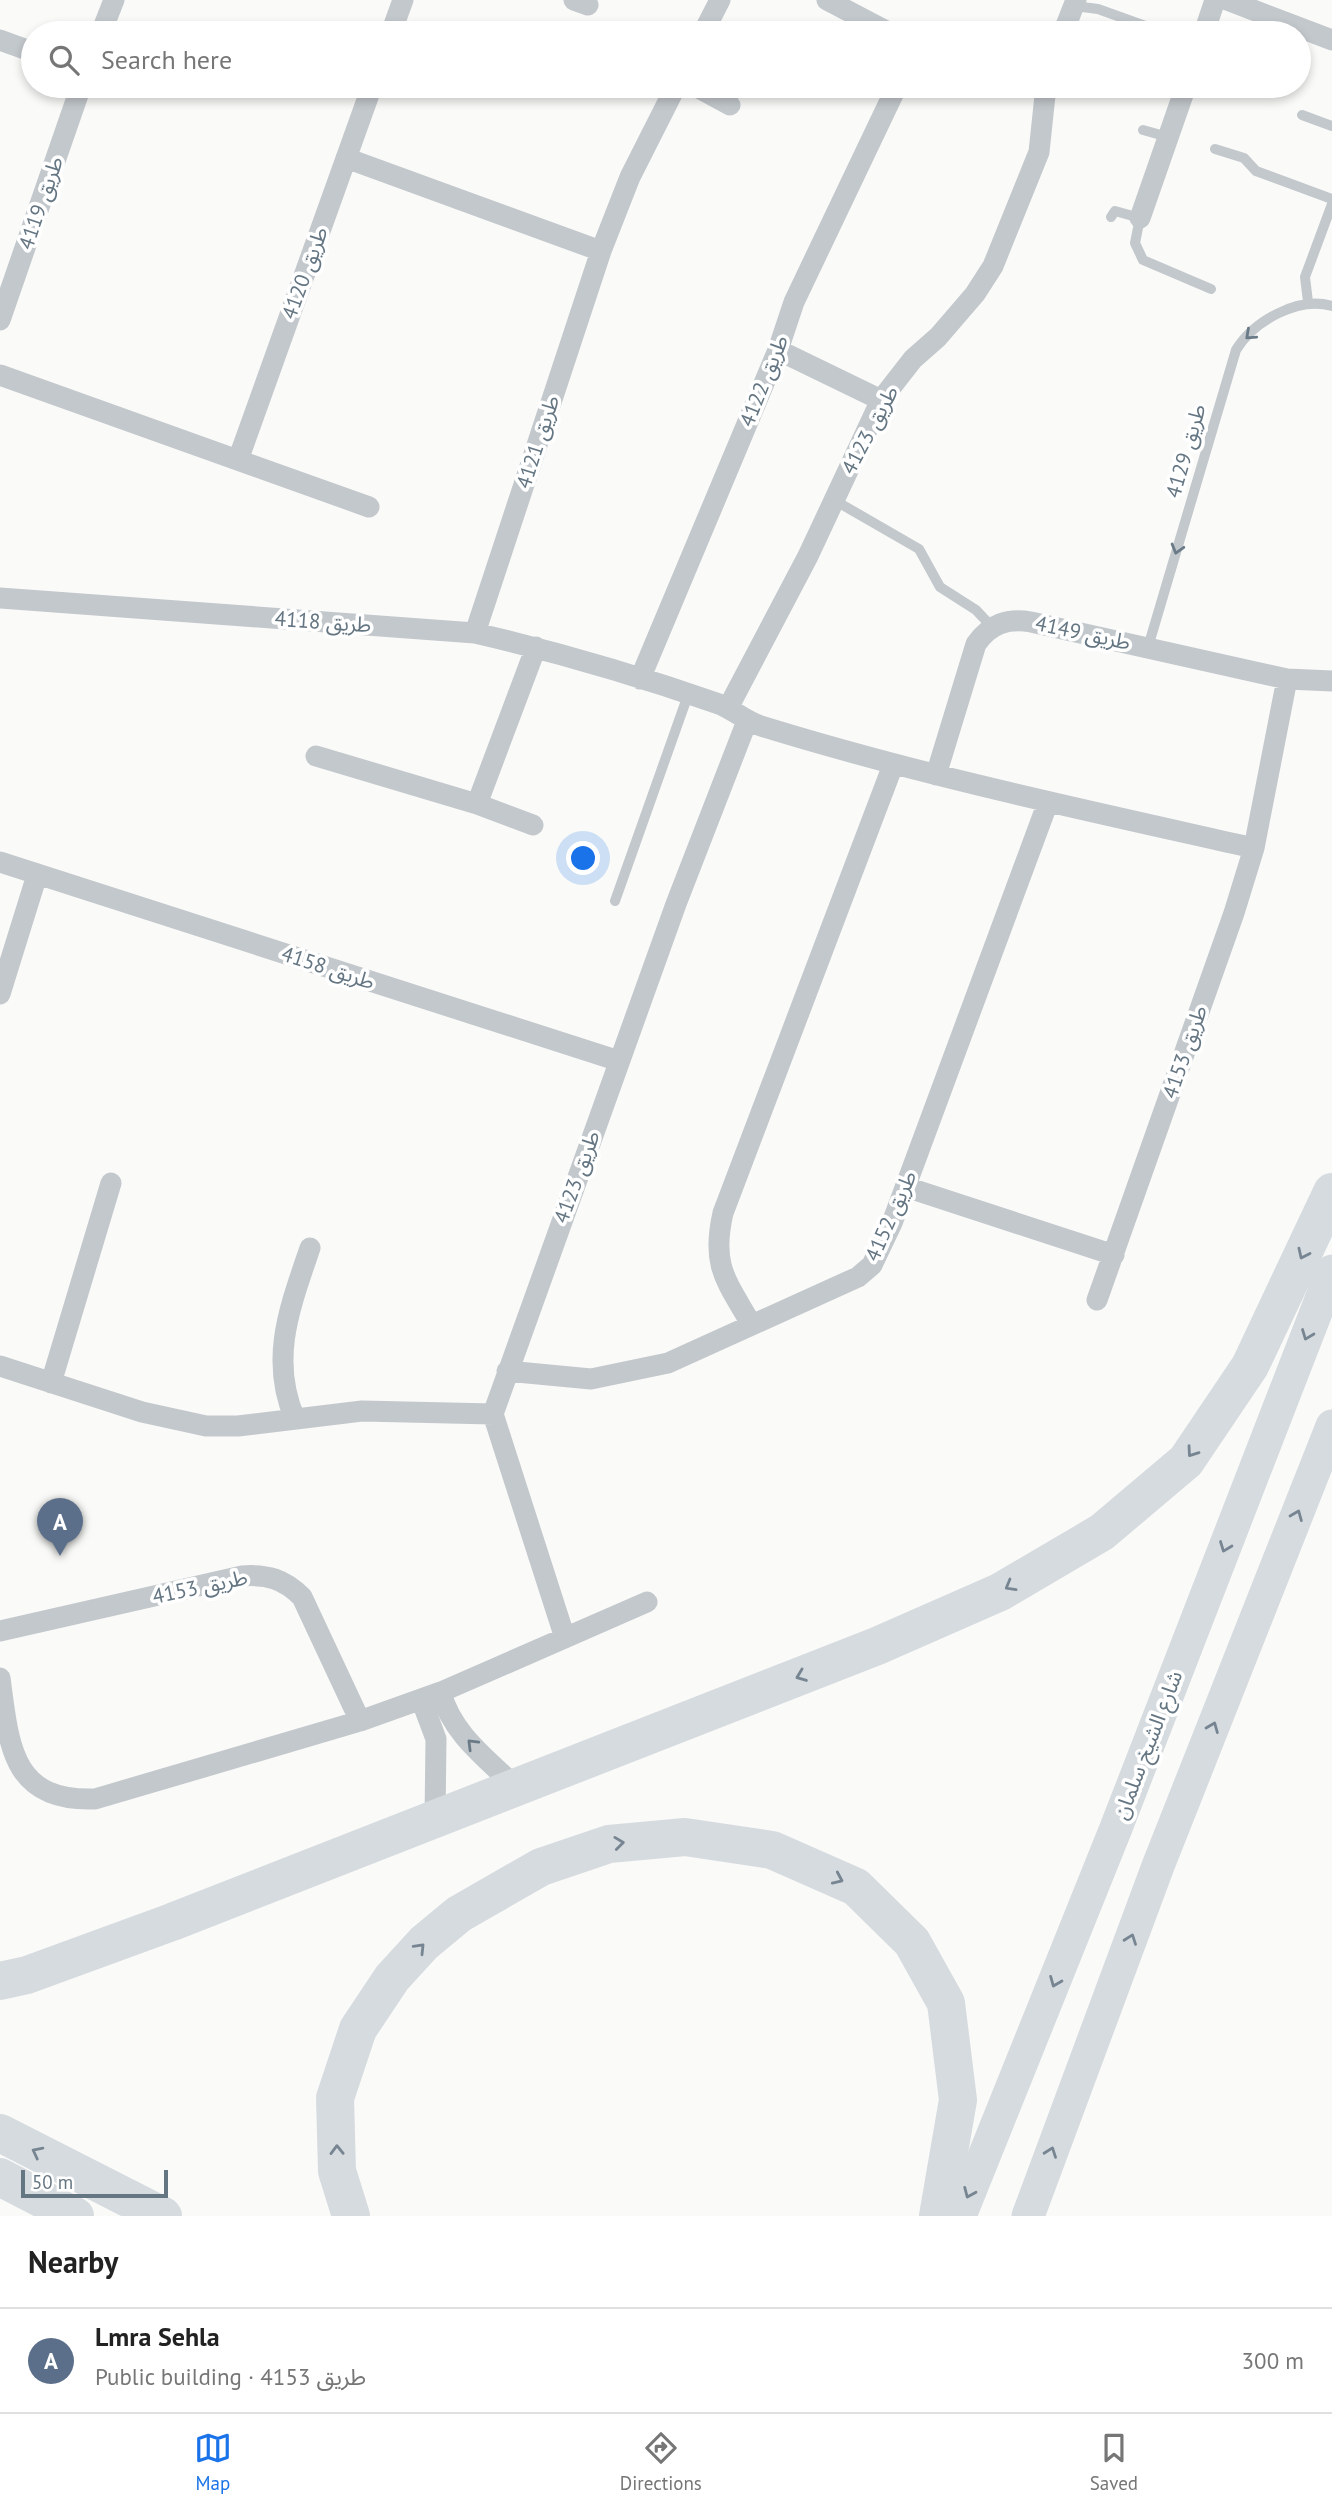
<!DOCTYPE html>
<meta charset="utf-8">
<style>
body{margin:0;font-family:"PT Sans","Noto Sans Arabic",sans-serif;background:#f2f2f2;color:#222}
.scale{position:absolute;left:21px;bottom:18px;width:147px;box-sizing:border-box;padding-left:7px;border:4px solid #657683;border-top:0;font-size:19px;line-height:24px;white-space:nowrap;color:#657683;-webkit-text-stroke:5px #fff;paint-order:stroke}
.you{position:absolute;left:584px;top:859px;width:24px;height:24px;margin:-18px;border:5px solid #fff;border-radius:50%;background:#1a73e8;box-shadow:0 0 0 10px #1a73e833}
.badge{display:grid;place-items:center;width:46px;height:46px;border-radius:50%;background:#1a73e8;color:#fff;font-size:23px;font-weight:700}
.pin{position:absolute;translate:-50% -58px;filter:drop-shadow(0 2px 4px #0008)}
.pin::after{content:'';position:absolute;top:37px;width:24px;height:21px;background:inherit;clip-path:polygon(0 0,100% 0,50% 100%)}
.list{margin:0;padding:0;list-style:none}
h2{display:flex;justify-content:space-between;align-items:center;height:91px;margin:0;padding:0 28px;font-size:30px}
h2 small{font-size:23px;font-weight:400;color:#767676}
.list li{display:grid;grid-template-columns:46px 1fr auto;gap:21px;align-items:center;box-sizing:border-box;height:105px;padding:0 28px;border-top:2px solid #e0e0e0}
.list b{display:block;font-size:26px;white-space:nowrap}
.list p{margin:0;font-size:23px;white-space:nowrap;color:#767676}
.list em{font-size:23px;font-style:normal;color:#767676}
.icon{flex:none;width:38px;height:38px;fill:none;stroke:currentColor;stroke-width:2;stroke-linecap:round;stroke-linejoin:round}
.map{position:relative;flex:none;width:1332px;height:2216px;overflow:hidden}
.search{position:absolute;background:#fff;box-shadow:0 4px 10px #0003;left:21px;right:21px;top:21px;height:77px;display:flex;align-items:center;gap:18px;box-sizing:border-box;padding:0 24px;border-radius:38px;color:#767676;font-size:26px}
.sheet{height:196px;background:#fff}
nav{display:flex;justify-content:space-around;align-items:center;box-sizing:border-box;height:98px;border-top:2px solid #e0e0e0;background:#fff;font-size:19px;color:#767676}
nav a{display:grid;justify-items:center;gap:4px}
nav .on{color:#1a73e8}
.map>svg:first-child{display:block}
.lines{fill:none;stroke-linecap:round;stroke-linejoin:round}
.lane{stroke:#c3c8cc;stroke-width:10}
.street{stroke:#c3c8cc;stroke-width:21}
.primary{stroke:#d6dbdf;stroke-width:33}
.highway{stroke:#d6dbdf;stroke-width:38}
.oneway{stroke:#6a7a87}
.oneway2{stroke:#768591}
.labels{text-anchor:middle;stroke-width:7;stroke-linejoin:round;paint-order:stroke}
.street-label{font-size:21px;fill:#657683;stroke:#fff}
</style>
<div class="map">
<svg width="1332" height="2216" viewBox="0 0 1332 2216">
<rect width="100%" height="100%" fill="#fafaf8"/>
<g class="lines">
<path class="lane" d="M1074,6L1098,9L1165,33
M1302,115L1332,126
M1143,130L1168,137
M1215,149L1244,158L1256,171L1332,199
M1111,217L1115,211L1140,218L1135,243L1143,260L1211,289
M1308,302L1305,277L1332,204
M834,500L919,549L940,587L976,610L992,627
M1148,647L1236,350C1254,321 1298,296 1332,306
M615,901L688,695"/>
<path class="street" d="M574,0L588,5
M827,0L890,33
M1227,0L1332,40
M101,33L114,0
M391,33L403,0
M703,33L720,0
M1063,33L1076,0
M1204,33L1215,0
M0,40L33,52
M695,86L730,105
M346,158L601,251
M1140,218L1186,86
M0,320L81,86
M778,350L881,400
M0,375L369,507
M238,460L372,86
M0,598L475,633C557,652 639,676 719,704C734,710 745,721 761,726C923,776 1089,811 1254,848
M475,633L601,251L630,177L676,86
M640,679L778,350L794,302L897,86
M728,708L808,556L881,400L913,359L938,337L975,294L993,266L1039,152L1046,86
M316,756L477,804L533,825
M936,775L976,644C990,624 1007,618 1031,622L1287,679L1332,681
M477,804L536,647
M0,862L619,1061
M0,994L37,875
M906,1187L1114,1255
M1097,1300L1234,913L1254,848L1287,679
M751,1324C726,1280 711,1266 723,1213L893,765
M0,1366L142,1412L206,1426H238L362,1411L493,1414
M507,1371L591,1379L668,1363L858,1277L872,1265L892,1223L1048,802
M51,1383L111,1183
M295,1419C269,1359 290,1307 310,1248
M0,1631L242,1576C267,1574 284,1579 302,1597L360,1721
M565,1638L493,1414L676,904L747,721
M0,1678C9,1745 11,1802 95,1799L360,1721L441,1692L647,1602
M441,1692C451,1733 487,1759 516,1787
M421,1699L436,1739L435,1819"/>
<path class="primary" d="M960,2216L1116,1828L1332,1271
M1028,2216L1158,1866L1332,1426"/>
<path class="highway" d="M0,1981L27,1975L172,1922L877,1646L1000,1592L1102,1532L1186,1461L1250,1366L1332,1192
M0,2133L163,2216
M0,2177L75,2216
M351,2216L337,2171L335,2098L358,2029L392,1978L424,1943L459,1914L541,1867L609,1844L685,1837L772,1850L856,1887L912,1942L946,2003L958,2100L938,2216"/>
</g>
<defs><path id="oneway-chevron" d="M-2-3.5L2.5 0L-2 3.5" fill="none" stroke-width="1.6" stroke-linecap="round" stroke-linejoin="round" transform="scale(1.75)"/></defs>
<g class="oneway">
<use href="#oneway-chevron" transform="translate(1250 335) rotate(138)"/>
<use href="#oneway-chevron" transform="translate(1177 549) rotate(106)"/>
<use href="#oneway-chevron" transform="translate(472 1744) rotate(-135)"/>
</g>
<g class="oneway2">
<use href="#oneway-chevron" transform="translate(1303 1254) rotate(115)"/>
<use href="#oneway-chevron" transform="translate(1307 1335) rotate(111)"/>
<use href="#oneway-chevron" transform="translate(1192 1452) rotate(125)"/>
<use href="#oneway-chevron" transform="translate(1297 1515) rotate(-68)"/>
<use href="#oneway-chevron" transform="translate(1225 1547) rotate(111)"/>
<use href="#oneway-chevron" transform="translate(1010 1586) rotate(150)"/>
<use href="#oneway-chevron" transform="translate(801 1676) rotate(159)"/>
<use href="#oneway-chevron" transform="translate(1213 1727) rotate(-68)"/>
<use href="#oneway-chevron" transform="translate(619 1843) rotate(-7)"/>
<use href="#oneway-chevron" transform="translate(838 1879) rotate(24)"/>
<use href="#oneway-chevron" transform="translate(1131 1939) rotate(-70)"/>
<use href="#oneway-chevron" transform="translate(420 1948) rotate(-46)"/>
<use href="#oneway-chevron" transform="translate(1055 1982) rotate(112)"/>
<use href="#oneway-chevron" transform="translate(337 2150) rotate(-91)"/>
<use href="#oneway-chevron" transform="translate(37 2152) rotate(-153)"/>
<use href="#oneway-chevron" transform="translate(1051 2152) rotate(-70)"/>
<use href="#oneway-chevron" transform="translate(969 2193) rotate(113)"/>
</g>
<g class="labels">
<g class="street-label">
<text transform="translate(41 203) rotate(-71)" y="7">طريق 4119</text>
<text transform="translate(305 273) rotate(-70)" y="7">طريق 4120</text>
<text transform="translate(764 381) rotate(-68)" y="7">طريق 4122</text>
<text transform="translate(870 430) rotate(-62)" y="7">طريق 4123</text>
<text transform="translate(538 442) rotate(-72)" y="7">طريق 4121</text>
<text transform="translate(1186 451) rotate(-74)" y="7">طريق 4129</text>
<text transform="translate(323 622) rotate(4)" y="7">طريق 4118</text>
<text transform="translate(1083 633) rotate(12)" y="7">طريق 4149</text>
<text transform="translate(328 968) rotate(18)" y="7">طريق 4158</text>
<text transform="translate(1185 1052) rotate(-71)" y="7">طريق 4153</text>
<text transform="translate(577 1177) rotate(-70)" y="7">طريق 4123</text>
<text transform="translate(891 1216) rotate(-66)" y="7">طريق 4152</text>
<text transform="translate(200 1587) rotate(-12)" y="7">طريق 4153</text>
<text transform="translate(1148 1745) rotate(-69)" y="7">شارع الشيخ سلمان</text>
</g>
</g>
</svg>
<div class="scale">50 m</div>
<div class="you"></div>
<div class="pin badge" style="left:60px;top:1556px;background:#5c6f8a">A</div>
<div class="search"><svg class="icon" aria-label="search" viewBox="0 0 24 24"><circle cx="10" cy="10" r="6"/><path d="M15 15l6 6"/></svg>Search here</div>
</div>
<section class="sheet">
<h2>Nearby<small></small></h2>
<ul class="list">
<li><span class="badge" style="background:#5c6f8a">A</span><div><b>Lmra Sehla</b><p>Public building · طريق 4153</p></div><em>300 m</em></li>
</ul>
</section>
<nav>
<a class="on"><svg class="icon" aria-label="map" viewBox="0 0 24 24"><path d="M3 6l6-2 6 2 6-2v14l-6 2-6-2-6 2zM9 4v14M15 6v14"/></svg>Map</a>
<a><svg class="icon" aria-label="directions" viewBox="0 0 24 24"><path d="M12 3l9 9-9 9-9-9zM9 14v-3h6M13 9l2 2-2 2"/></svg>Directions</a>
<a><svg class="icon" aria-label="saved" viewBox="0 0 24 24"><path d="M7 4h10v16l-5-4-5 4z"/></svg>Saved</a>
</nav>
